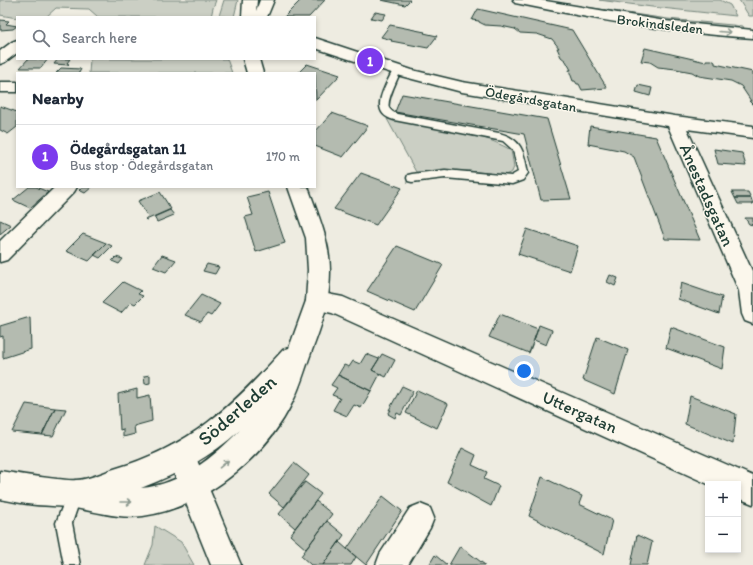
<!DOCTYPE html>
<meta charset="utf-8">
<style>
body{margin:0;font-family:Itim,sans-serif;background:#f2f2f3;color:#1f2937}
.controls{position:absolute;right:12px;bottom:12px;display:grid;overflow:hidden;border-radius:0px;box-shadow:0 2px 6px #0003}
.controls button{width:36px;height:36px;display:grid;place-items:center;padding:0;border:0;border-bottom:1px solid #e0e1e3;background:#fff;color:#1f2937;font:20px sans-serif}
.you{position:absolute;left:524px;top:371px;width:14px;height:14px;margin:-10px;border:3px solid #fff;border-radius:50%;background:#1a73e8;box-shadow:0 0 0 6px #1a73e833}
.badge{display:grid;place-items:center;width:26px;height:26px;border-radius:50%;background:#7c3aed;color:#fff;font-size:13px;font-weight:700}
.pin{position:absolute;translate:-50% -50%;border:2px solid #fff;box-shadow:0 1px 4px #0006}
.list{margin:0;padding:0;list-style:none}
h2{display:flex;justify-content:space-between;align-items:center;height:52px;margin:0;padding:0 16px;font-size:17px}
h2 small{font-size:13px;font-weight:400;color:#747a83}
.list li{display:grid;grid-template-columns:26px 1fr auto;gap:12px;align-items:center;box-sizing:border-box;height:64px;padding:0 16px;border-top:1px solid #e0e1e3}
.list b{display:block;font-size:15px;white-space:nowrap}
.list p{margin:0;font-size:13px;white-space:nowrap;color:#747a83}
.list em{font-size:13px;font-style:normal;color:#747a83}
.icon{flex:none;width:22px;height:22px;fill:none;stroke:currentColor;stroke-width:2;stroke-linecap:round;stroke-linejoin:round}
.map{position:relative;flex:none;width:753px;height:565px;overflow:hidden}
.search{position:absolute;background:#fff;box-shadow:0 2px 6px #0003;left:16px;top:16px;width:300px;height:44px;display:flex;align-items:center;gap:10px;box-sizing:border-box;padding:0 14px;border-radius:0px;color:#747a83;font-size:15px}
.panel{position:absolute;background:#fff;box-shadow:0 2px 6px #0003;left:16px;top:72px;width:300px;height:116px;border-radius:0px}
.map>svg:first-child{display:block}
.green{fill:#cbcfc4;stroke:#75867c}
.building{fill:#b4bbb0;stroke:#1f3d34}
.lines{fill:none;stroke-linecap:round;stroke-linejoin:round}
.service-casing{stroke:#1f3d34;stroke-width:3}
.minor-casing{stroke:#1f3d34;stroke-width:3}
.tertiary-casing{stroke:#1f3d34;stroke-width:3}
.secondary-casing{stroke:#1f3d34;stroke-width:3}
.service{fill:#fbf7ec;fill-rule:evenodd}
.minor{fill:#fbf7ec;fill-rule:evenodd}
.tertiary{fill:#fbf7ec;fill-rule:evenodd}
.secondary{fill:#fbf7ec;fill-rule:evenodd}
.oneway{stroke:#8d9a90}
.labels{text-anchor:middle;stroke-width:3;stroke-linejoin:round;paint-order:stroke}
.far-street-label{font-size:14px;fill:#1f3d34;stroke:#fbf7ec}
.street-label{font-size:17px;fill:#1f3d34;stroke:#fbf7ec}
.near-street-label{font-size:20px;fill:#1f3d34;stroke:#fbf7ec}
</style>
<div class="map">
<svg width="753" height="565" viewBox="0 0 753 565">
<rect width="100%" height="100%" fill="#eeece1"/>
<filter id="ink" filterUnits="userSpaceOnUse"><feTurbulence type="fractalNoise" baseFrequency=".025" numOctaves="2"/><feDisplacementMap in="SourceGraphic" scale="8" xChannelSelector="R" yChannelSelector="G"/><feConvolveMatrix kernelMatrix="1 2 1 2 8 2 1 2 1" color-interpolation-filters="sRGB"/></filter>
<g filter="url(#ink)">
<path class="green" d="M0,0H216L213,8L211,17H98L89,9L56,8L46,17H17V18L0,15Z
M224,0H238L234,17L219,16Z
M599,0H720L730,5L736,16L652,7Z
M739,0H753V16H749Z
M579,6L668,19L743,26L744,29L661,21L578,8Z
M90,59H227L232,73H89Z
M387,119C429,126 474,129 511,150L514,167L512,172L505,175L469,171L416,172Z
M155,526L181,542L194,565H145L153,545Z"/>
<path class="building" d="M301,0H325L309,17H284Z
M381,0H410L405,5Z
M478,9L572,30L607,88L582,90L579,84H577L575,81H573L569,70H571L566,61L561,57L557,48H559L552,39L537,34L520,33L515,29L501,26L485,25L479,22V21L472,20Z
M375,12L386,14L382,20L371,18Z
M0,20L9,21L6,24L17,26L13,29L0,30Z
M390,25L425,32L424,33L437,36L428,48L391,41L392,40L381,37Z
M645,48L706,62V60H712L715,62V64L753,72V105L749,101H751L741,86L731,81L699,76L692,72L676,69L658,67L650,62L641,61Z
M28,59H48L41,68H20Z
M58,59H70L67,63L69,64L68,65L54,64Z
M307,64L340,75L316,100L315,73H298Z
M61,68L81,69L79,73H56Z
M638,85L652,88L650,96L636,92Z
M402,94L547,119L571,199L541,200L524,134L395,112Z
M0,106L17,112V127L8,134L0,130Z
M332,113L368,126L343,157L315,146V132Z
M590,126L656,137L700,240L665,239L634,157L624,151L588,144Z
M714,149L742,153L746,166L718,164Z
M361,173L402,188L376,225L334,209Z
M29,187H36L48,192L30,208L13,200Z
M82,187H92L85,193L79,190Z
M160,192L171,209L146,220L145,219L148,217L138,201Z
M268,192L285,243L256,252L245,217L253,215L247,197Z
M732,192H748L751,198H735Z
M735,198H751L753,204H738Z
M170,210L174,215L157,222L154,217Z
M745,218H753V225L749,224Z
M0,220L11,225L0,234Z
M527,229L578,246L570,271L518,254Z
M83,234L106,243L89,261L66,251Z
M106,243L112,246L100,258L94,255Z
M397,246L443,265L415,312L367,291Z
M162,255L176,260L166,272L153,267Z
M116,257L123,259L119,264L112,261Z
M207,264L219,267L215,274L203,271Z
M610,275L618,278L615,286L607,282Z
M123,282L141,291L138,294L143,296L135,304L131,302L121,313L102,303Z
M681,283L722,297L719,314L678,299Z
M201,295L220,304L211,316L207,314L201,322L185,315Z
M500,314L538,329L529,353L489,337Z
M30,317L31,349L3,358V336L0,337V326Z
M539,325L552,330L546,345L534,340Z
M671,327L725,347L722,369L666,348Z
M597,337L628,350L615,394L583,380Z
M366,354L379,359L372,370L380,374L371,391L338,375L344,365L349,367L353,361L360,364Z
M382,354L395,360L386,377L372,370Z
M150,375V383L145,384L144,376Z
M338,375L371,391L361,408L354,405L347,416L333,410L340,398L332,395L337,388L331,385Z
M402,386L413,391L401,415L397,413L395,418L388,414L391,410H389Z
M137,389V398L150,395L152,421L134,426L135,434L123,437V429L120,430L118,394Z
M417,390L448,404L437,428L406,413Z
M690,396L736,414L733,444L685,424Z
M26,404L55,408L42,435L12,432Z
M55,408L66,409L53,436L42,435Z
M462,448L476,455L472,465L487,472L484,479L499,486L491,506L447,482Z
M294,463L309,475L284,507L269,494Z
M542,477L582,496L579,504L612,520L604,554L529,516Z
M305,482L321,494L295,528L279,514Z
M383,496L402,511L366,565L347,549Z
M316,501L332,514L306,549L290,535Z
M327,521L344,535L323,565H311L301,556Z
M637,535L652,542L647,565H631Z
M339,542L356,557L351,565H323Z
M460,546L485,565H449Z
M435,555L447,565H429Z"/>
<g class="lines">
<defs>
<path id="service" d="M397,67L401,70C398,79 386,100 389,108C391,111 394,113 397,114L499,133C522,139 524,152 528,173L523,180L512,184L445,178L412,182L408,181L407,178L408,175L412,174L445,170L511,176L518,172L513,150L503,141L394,120C367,113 386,85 393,70Z
M74,486L79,489L82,494L72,523L80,565H64L56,523L69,489Z"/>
<path id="minor" d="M315,38L412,70L462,82L675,116L753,126V138L687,129L753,273V324L745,321L742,314L739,291L668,126L462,92L401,76L315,48Z
M17,40V53L5,62L0,64V51L12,42Z
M0,82H17V92H0Z
M55,187H77L74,192L7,260L0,262V241Z
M317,292L343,297L753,476V504L738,498V484H708L332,313L309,308L306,301L309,294Z
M420,504L430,508L434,518L430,528L408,565H376L380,554L410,508Z"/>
<path id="tertiary" d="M181,442L191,446L241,565H211L167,456L171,446Z"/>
<path id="secondary" d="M243,0H257L256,11L260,0H274L267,17H242Z
M513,0H540L665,21L753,30V38C674,33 597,20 520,4L515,3Z
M243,59H259L263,73H247Z
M288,187H308C318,215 330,241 330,271C330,301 322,325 311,353C305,369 300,388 292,403C266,457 203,508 143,516C119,519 98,512 75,508C62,506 49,506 36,505C24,504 12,501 0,499V471C19,474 38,477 57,479C63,479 70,481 76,480C88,480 102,473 114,469C190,446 231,408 283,350L289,348L306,301L308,270L306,238ZM240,430C214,457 180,485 141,488C178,474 211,457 240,430Z"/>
</defs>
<use href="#service" class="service-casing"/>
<use href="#minor" class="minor-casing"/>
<use href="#tertiary" class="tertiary-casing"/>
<use href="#secondary" class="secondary-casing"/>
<use href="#service" class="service"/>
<use href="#minor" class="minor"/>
<use href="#tertiary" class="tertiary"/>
<use href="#secondary" class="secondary"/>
</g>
<defs><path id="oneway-shaft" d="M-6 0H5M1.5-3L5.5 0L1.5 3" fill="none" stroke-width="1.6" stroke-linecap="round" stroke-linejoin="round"/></defs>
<g class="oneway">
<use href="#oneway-shaft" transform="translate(725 32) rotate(5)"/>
<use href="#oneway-shaft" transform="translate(224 464) rotate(-40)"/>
<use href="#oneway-shaft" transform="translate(126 502)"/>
</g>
</g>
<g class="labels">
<g class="far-street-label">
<text transform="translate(660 24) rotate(7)" y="5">Brokindsleden</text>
<text transform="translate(531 99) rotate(10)" y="5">Ödegårdsgatan</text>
</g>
<g class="street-label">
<text transform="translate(707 195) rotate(66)" y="6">Ånestadsgatan</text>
<text transform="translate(580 412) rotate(24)" y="6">Uttergatan</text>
</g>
<g class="near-street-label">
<text transform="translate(237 410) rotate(-41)" y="7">Söderleden</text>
</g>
</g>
</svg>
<div class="controls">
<button>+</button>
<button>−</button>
</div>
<div class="you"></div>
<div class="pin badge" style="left:370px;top:61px">1</div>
<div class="search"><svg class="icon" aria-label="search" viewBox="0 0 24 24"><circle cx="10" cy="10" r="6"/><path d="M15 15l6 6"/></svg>Search here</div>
<section class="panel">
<h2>Nearby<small></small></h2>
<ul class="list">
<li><span class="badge">1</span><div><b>Ödegårdsgatan 11</b><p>Bus stop · Ödegårdsgatan</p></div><em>170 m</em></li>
</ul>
</section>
</div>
